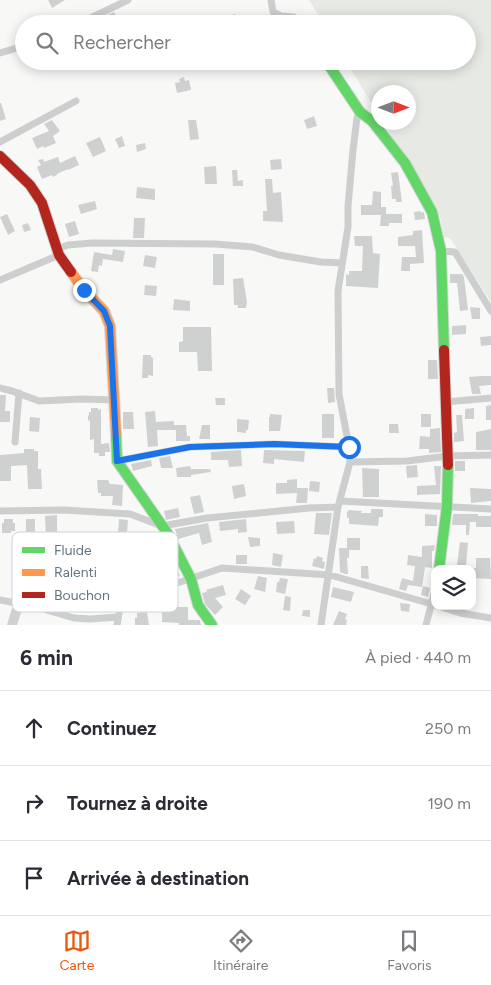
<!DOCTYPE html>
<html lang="fr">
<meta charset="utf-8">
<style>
body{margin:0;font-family:Figtree,sans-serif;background:#f7f7f7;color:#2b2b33}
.controls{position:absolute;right:15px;bottom:15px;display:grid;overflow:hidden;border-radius:10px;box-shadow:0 2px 12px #0003}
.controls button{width:45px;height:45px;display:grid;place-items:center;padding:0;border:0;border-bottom:1px solid #e1e1e2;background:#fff;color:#2b2b33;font:25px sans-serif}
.compass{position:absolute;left:371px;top:85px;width:45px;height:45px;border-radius:50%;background:#fff;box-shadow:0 2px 12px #0003;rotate:90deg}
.stop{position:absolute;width:15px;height:15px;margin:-11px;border:4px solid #1a73e8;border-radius:50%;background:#fff}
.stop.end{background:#1a73e8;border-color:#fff;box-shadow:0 1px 5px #0008}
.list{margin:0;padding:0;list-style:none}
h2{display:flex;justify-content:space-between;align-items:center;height:65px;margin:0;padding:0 20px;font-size:21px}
h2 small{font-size:16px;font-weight:400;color:#7c7c81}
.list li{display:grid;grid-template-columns:32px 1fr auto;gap:15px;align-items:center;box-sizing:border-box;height:75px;padding:0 20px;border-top:1px solid #e1e1e2}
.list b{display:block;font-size:19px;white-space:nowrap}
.list em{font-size:16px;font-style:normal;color:#7c7c81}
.icon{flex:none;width:28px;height:28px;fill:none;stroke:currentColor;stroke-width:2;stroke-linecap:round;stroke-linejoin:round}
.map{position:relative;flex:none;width:491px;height:625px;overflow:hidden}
.search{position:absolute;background:#fff;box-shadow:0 2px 12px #0003;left:15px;right:15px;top:15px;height:55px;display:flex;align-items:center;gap:12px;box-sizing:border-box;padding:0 18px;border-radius:28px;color:#7c7c81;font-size:19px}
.sheet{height:290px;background:#fff}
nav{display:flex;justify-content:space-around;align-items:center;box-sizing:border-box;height:70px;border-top:1px solid #e1e1e2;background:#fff;font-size:14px;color:#7c7c81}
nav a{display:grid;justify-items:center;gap:2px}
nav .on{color:#ea580c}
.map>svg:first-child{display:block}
.green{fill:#e7eae4}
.building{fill:#cfd1d1}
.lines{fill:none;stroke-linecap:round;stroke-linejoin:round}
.fast-casing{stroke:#d4d5d6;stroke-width:12}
.slow-casing{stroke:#d4d5d6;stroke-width:12}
.jam-casing{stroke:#d4d5d6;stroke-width:12}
.street{stroke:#cdcece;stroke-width:7}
.fast{stroke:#63d668;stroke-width:10}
.slow{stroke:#ff974d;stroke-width:10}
.jam{stroke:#b3261e;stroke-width:10}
.route{stroke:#1a73e8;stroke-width:6}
.key{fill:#fff;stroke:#d0d6d9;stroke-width:1}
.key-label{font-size:14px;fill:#647581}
</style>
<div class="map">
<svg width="491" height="625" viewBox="0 0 491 625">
<rect width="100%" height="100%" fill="#f8f8f7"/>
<path class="green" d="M309,0H491V302L450,238L443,237L441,220L384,123L408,122V92H378V114L346,61H467V24H324Z"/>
<path class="building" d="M48,0H65L52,8Z
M114,12L118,21L109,24H100L98,20Z
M235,14L238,24H230L228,16Z
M184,77L185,81L189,80L191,90L177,93L175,83L180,82L179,79Z
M0,103H1L6,119L0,121Z
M314,116L317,126L307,129L304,120Z
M52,120L60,131L53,136L56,143L44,148L43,146L37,149L32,138L49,131L44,124Z
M188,120H196L199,139L190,140Z
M122,136L125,146L119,148L115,139Z
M100,137L106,151L93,157L86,143Z
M145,143L146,149L137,152L136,145Z
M75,156L79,165L68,170V169L57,174V175L53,177L52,175L42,179L37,167L41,165L38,160L43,159L44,162L58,157L60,163Z
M281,159L282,169L271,170L270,160Z
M216,166L217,184H205L204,167Z
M232,170H237L238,181L243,180V186H233Z
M398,172L402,202H396V199H392L391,186H393L391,173Z
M265,179H272L273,193L281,192L283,222L263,221V211H267Z
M137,187L155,189V200L136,198Z
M373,191L381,192V207H386V214H402V223H389V226H380L381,215H361V205H372Z
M95,201L97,209L81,214L78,205Z
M421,211V213L424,212L425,219L415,220L414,212Z
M7,214L15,231L8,235L0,217Z
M134,218H145L144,238H133Z
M75,221L79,234L69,237L65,224Z
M28,223L31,230L24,232L22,225Z
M422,230L424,263L410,264V271H401L402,257H416L415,246H398V237L413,235V231Z
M354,236H372L373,253L380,254L378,288L346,286V274L349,275V271H362L363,246H355Z
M113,249L125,251L123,262L103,259L102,266L99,265L98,272L91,271L94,252L112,255Z
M213,254H224V285H213Z
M145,255L157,257L155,268L143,266Z
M450,274H462L464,277L468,310L460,311L457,283H450Z
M243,278L247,302L246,308H238V305H234L233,279Z
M145,285L157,286L156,296L144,295Z
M174,299L190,301V311L173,310Z
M470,307L480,308V319H472Z
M466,325V334L452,335V326Z
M183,327H211L212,371H198L197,352H179V342L183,341Z
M491,336V345L481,346L480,337Z
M143,355H151V357L153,358V376L148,375V378H142Z
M428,360H437L438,379H428Z
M481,376H491V385L479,386L481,394H472L469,377Z
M327,388H334L335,402L328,403Z
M0,395H6L5,411H10V422H0Z
M215,398H225V405H216Z
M491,405V420H486V406Z
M91,408H98V410L101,409V444L109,443L110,452H105V456H99V453H94V439L90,440V420L88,421V416L89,415V412H91Z
M474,408V419H465V409Z
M155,411L156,422L174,421V425H186L187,436H190V441H176V430H157L158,446L148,447L145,412Z
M123,412H133L134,429H123Z
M270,414L282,415L280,431H269V417H270Z
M322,414H334V438H322Z
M421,414H431V427H421Z
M456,415H462L464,441L454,442V433L457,432Z
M30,417L40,418L39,432L29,431Z
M237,419L249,420L248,430H246V433L237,432Z
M389,424H398L399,433H389Z
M202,425H210V439H199Z
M440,428L441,452L429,453V449H419L420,436L430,437V429Z
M491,429V450H476V432Z
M24,449H34V451H38V469H41L42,489H28L27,465L11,466V481H0V455L24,453Z
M241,450L242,466L229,467L228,460H211V452Z
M264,450L305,451L304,462L274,459V464L263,463Z
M170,456L173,468H161L159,458Z
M151,460L152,466L133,471L131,464Z
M455,461H465V471H455Z
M417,465L418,477L407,478L406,466Z
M190,466L191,469H210L211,472L191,475V477H177L176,468Z
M434,466H441L440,494L417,495V486L436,485Z
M362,468L379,469V497H363Z
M297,479V488H308L307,503H296L297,493L276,494V483H287V480Z
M97,480H108L110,484L123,485L122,506L112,505L113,496H101V493H98Z
M310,481L320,482L319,492L309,491Z
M244,484L246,496L234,499L232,486Z
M470,488L491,489V501L471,503Z
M200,495L204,512L194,514L190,497Z
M178,508L180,517L166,520L164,511Z
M371,509H383V517H379L378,526L349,524V518H347V512L349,510L362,511L361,513H371Z
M316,513H332L329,535L314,534Z
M425,514L437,515V526H425Z
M453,514H478V516H491V527H476V522H470L469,535H466V525H452Z
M57,515V540H46L45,516Z
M4,519H13V523H15V531H11V533H2V523H4Z
M26,519H35V532H26Z
M119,519L128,520L127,533L118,532Z
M246,519L247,532L238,533V529L220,531L219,522Z
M294,521L295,533L277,534L276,522Z
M208,523L212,542L202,545L199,533L178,539L175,529Z
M248,537L260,538V546L250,547Z
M347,538H360V550H349V558H347L348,574H345L340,572L339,548H347Z
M460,542L468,543L466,566L457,565Z
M435,545L434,551H432V568L425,567L422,587L408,585L406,591L399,589L402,578L413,581L415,566L407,565L408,555L422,557V546Z
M273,553L283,555L281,567L272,565Z
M236,555H247V564H236Z
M317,556L323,558L322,561L325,562L324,569L312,566L314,558L316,559Z
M476,558H490L491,579L472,578V568H476Z
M174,561L180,576L172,579L168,562Z
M361,566H368L369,579L361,578Z
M258,576L267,578L265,592L254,589Z
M280,578L288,579L285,594L276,592L277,582H279Z
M223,585L226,595L215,598L223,607L215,615L205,604L202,593L207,592L206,590Z
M423,586L430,588L428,597L421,595Z
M333,587L354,592L351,602L331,597Z
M241,589L251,596L245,605L235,599Z
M285,596L291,597L290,611L283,610Z
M400,603L410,604L409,612L401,611Z
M162,607H188V620H200L201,625H179V623L162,622Z
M12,608L22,610L17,625H7Z
M303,610H310V617L302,616Z
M339,611L347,614L345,619L347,620L346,625H333Z
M147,612L149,625H135V618H137V613Z"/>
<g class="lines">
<defs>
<path id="fast" d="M326,61L360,112L372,121L405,163L432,212L441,251L444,350
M116,433L117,461L168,534L191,579L198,605L212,625
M439,569L447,506L448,465"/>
<path id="slow" d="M71,272L84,290L104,311L110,326L116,433"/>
<path id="jam" d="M0,156L30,185L42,203L59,255L71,272
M444,350L448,465"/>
</defs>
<use href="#fast" class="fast-casing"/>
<use href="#slow" class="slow-casing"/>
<use href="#jam" class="jam-casing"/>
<path class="street" d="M271,0L273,12L281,16L294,17L299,24
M78,24L128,0
M0,53L24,46
M0,142L76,101
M57,249L68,245L92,243L215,244L253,247L279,255L321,262L342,263
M441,251L455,252L491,311
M0,280L59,255
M0,388L12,391L39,401L82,399L114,400
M445,402L491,398
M15,442L19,393
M117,461L190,447L274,444L349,447
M350,462L407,461L448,456L491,455
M340,501L491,509
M0,511L64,510L130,514L162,526L207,518L309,508L338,507
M0,600L36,607L74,618L90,619L118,617
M438,606L460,613L491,618
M117,625L121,602L222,568L330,575L435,605
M321,625L338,507L350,462L349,447L339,394L338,291L348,227V206L353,150L357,118L360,112
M426,625L435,590"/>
<use href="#fast" class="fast"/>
<use href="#slow" class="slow"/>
<use href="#jam" class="jam"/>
</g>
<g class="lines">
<path class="route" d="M84,290L104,311L110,326L117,461L190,447L274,444L349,447"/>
</g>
<rect x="12" y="532" width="166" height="80" rx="8" class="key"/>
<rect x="22" y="547" width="23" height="6" fill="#63d668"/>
<rect x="22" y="569" width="23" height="7" fill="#ff974d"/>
<rect x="22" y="592" width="23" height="6" fill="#b3261e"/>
<g class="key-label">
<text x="54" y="555">Fluide</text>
<text x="54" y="577">Ralenti</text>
<text x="54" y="600">Bouchon</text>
</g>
</svg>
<div class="controls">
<button><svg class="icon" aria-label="layers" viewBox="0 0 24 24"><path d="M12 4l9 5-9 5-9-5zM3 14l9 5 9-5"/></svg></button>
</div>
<svg class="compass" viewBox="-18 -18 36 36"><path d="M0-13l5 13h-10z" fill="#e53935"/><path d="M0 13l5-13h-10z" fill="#7c7c81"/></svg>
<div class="stop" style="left:349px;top:447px"></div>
<div class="stop end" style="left:84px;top:290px"></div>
<div class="search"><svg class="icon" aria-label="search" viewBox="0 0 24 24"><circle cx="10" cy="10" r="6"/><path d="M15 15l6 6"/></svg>Rechercher</div>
</div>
<section class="sheet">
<h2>6 min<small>À pied · 440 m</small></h2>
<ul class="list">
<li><svg class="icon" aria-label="ahead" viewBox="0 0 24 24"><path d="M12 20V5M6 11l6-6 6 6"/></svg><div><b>Continuez</b></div><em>250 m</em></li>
<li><svg class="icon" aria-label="right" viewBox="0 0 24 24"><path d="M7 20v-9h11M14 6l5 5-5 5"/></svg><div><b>Tournez à droite</b></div><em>190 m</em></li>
<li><svg class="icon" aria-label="arrive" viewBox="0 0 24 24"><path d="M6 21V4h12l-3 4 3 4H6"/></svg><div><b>Arrivée à destination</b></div></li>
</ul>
</section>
<nav>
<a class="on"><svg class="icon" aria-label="map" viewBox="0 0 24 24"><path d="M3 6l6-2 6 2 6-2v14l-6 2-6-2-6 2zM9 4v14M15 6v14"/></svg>Carte</a>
<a><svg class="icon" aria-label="directions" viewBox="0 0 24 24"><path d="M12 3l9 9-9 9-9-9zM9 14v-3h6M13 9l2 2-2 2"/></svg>Itinéraire</a>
<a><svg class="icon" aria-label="saved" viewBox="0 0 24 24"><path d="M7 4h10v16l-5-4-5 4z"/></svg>Favoris</a>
</nav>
